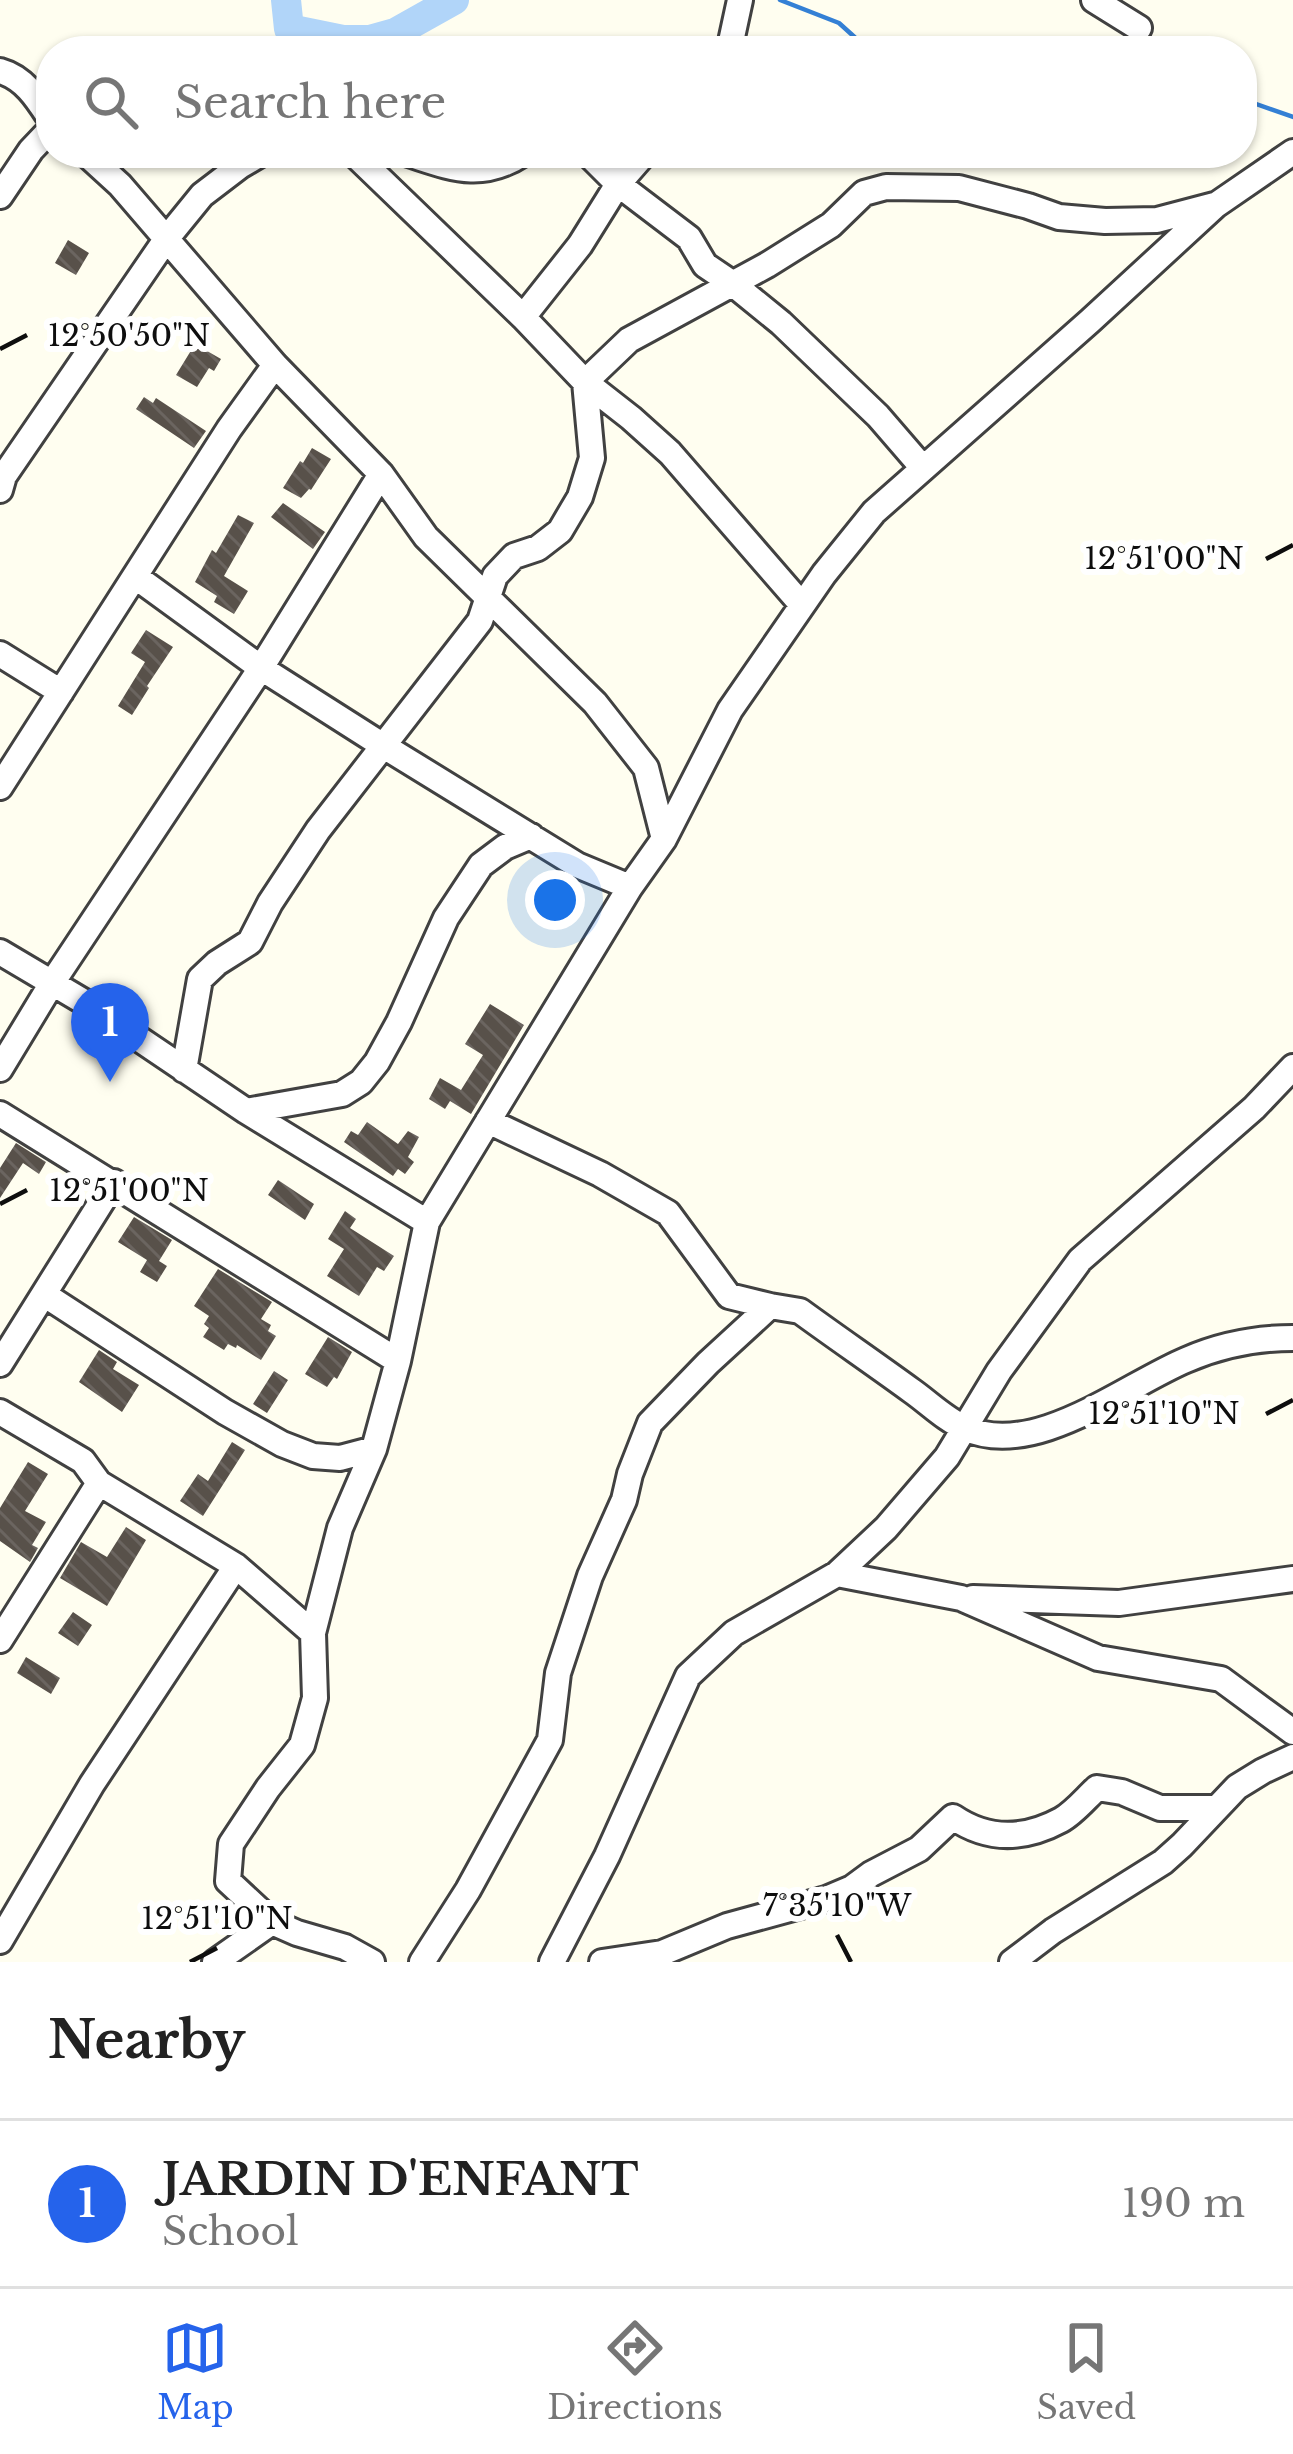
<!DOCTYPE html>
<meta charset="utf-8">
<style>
body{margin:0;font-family:"Libre Baskerville",serif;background:#f2f2f2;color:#222}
.you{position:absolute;left:555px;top:900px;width:42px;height:42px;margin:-30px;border:9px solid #fff;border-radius:50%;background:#1a73e8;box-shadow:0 0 0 18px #1a73e833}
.badge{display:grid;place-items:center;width:78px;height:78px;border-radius:50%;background:#2563eb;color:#fff;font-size:39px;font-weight:700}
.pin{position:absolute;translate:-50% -99px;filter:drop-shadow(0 3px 6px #0008)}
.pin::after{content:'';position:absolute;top:63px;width:42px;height:36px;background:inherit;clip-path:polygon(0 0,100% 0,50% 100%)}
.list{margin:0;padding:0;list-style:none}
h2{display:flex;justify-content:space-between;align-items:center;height:156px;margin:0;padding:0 48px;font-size:51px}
h2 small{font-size:39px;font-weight:400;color:#767676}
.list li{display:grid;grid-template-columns:78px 1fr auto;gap:36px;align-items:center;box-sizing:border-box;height:168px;padding:0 48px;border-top:3px solid #e0e0e0}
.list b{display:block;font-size:45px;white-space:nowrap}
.list p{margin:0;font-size:39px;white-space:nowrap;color:#767676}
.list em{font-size:39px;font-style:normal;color:#767676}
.icon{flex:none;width:66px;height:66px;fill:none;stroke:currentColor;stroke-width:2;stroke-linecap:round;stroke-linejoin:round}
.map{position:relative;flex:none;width:1293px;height:1962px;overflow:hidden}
.search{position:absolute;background:#fff;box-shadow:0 3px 9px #0004;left:36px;right:36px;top:36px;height:132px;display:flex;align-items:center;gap:30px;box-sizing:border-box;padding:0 42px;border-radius:48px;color:#767676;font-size:45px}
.sheet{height:324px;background:#fff}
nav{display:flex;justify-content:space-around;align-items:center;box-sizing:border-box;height:168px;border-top:3px solid #e0e0e0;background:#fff;font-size:33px;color:#767676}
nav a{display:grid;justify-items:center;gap:6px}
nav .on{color:#2563eb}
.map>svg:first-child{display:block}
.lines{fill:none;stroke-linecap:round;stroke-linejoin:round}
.stream{stroke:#3480d5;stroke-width:4.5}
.river{stroke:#b1d5f9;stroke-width:30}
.building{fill:url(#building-back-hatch)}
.minor-casing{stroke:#414141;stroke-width:30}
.minor{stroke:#fff;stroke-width:24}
.ticks{fill:none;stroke:#0e0e0e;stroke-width:4.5}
.ticks-label{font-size:30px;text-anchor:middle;fill:#0e0e0e;stroke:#fff;stroke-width:12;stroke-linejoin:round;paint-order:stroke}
</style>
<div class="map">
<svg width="1293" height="1962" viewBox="0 0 1293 1962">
<defs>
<pattern id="building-back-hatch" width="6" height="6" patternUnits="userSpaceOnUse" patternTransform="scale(3)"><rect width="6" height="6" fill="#58514a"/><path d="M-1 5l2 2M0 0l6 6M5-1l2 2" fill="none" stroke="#6b6560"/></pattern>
</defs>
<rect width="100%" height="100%" fill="#fffef0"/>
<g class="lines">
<path class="stream" d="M780,0L839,23L870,51
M1242,99L1293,117"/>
<path class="river" d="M286,0L289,29L343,40H370L395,33L454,0"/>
</g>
<path class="building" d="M68,240L89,253L76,275L55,263Z
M195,344L221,359L214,371L209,368L197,387L176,375Z
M144,397L153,403L156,398L206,431L194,448L136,409Z
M312,448L331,459L311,490L309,489L301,498L283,488L300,461L303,463Z
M283,503L325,532L313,549L271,517Z
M238,515L254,523L224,576L248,591L234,614L214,602L217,596L195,582L212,550L216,553Z
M146,630L173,647L147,686L149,688L132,715L118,706L145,662L131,653Z
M490,1004L524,1025L471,1114L450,1101L445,1109L429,1099L440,1078L461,1090L483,1055L465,1044Z
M367,1122L398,1144L408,1131L419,1137L408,1157L414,1162L405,1174L398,1169L393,1176L344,1142L351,1131L358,1135Z
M16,1143L46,1162L39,1174L23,1163L0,1198V1168Z
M278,1180L314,1204L305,1220L268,1195Z
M345,1211L356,1219L350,1228L394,1256L384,1271L377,1267L359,1296L327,1276L344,1249L328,1239Z
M134,1217L172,1240L159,1261L167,1266L157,1282L140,1272L147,1260L118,1242Z
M218,1269L272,1302L261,1319L271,1325L268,1331L276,1336L261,1360L237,1345L236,1348L228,1344L224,1350L203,1337L209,1328L204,1324L209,1316L194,1306Z
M328,1337L352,1352L337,1379L334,1377L327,1387L305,1374Z
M99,1350L117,1362L113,1369L139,1385L122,1412L79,1382Z
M274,1371L288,1380L267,1413L253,1404Z
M232,1442L245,1450L203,1516L180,1501L198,1474L208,1481Z
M28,1462L48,1474L25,1511L46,1522L32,1545L38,1548L30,1562L0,1541V1508Z
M126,1527L146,1540L107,1606L60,1578L81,1542L107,1557Z
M73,1612L92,1625L78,1646L58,1633Z
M26,1657L60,1678L51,1694L17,1673Z"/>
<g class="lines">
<defs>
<path id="minor" d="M1094,0L1139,28
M729,51L740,0
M0,71C25,78 38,100 51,120
M85,153L120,185L275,365L381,474L426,537L595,703L646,768L664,839
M353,153L523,317L585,382L631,418L670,453L802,605
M405,153C450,167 480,182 524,153
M587,153L618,184L689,238L705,265L733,284L781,323L878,416L922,467
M0,196L31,150L51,129
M523,317L580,245L618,184L645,153
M0,490L4,476L167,238L202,195L240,166L262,153
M136,577L261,668L382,745L577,865L630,887
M0,654L61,692
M0,787L229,429L275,365
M0,952L86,1003L246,1111L427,1222
M0,1069L52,983L261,668L381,474
M184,1070L200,979L217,963L250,942L270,903L318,830L480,621L495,576L514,556L538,548L560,531L580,497L592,458L585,382L629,340L767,265L831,225L864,193L886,187L959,188L1028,206L1059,217L1105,221L1157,220L1214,205
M246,1111L342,1094L361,1082L377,1062L399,1022L446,918L481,865L505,847L531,836
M0,1114L398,1361
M488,1121L600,1174L668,1213L729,1296L770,1306
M45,1295L225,1412L282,1444L313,1456L340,1458L374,1449
M0,1364L114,1182
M0,1412L83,1461L99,1483L236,1566L313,1633
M837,1574L961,1598L1098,1658L1221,1679L1293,1732
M973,1598L1119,1603L1293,1579
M0,1640L99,1483
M0,1941L92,1784L236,1566
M215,1962L272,1922
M372,1962L345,1947L297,1933L272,1922L228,1881L231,1844L268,1788L302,1745L315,1698L313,1633L340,1528L374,1449L398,1361L427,1222L630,887L664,839L730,710L824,574L874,512L1090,321L1216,205L1293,152
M422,1962L468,1890L550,1740L558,1673L590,1576L624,1500L630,1474L650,1423L708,1363L770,1306L800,1311C837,1338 875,1364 912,1391C929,1403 946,1420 965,1428C1034,1460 1124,1386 1186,1360C1220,1345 1256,1338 1293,1338
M552,1962L607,1856L688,1676L734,1633L837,1574L886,1528L947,1457L999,1371L1080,1260L1254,1108L1293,1067
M602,1962L662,1953L727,1926L826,1899L852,1888L871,1874L919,1849L953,1817C988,1841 1024,1840 1061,1820C1074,1813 1086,1798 1097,1788L1122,1792L1160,1808H1214
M1012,1962L1053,1931L1163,1862L1182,1845L1237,1787L1263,1771L1293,1757"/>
</defs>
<use href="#minor" class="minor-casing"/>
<use href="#minor" class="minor"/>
</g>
<path class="ticks" d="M0,349L27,335M1266,559L1293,545M0,1204L27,1190M1266,1414L1293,1400M837,1935L851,1962M190,1962L217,1948"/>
<g class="ticks-label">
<text x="129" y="346">12°50'50"N</text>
<text x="1164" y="569">12°51'00"N</text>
<text x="129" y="1201">12°51'00"N</text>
<text x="1164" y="1424">12°51'10"N</text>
<text x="837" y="1916">7°35'10"W</text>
<text x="217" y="1929">12°51'10"N</text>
</g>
</svg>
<div class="you"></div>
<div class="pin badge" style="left:110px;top:1082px">1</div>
<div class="search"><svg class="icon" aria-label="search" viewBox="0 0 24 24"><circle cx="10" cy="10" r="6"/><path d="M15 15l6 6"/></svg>Search here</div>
</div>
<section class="sheet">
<h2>Nearby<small></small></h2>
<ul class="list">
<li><span class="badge">1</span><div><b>JARDIN D'ENFANT</b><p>School</p></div><em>190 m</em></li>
</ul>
</section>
<nav>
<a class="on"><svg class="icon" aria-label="map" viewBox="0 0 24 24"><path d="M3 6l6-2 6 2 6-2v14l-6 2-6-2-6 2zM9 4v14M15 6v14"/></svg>Map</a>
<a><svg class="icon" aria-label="directions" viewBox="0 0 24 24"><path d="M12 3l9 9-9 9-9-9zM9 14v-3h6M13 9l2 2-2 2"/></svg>Directions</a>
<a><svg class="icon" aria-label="saved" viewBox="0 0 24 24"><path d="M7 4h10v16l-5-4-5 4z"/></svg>Saved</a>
</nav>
